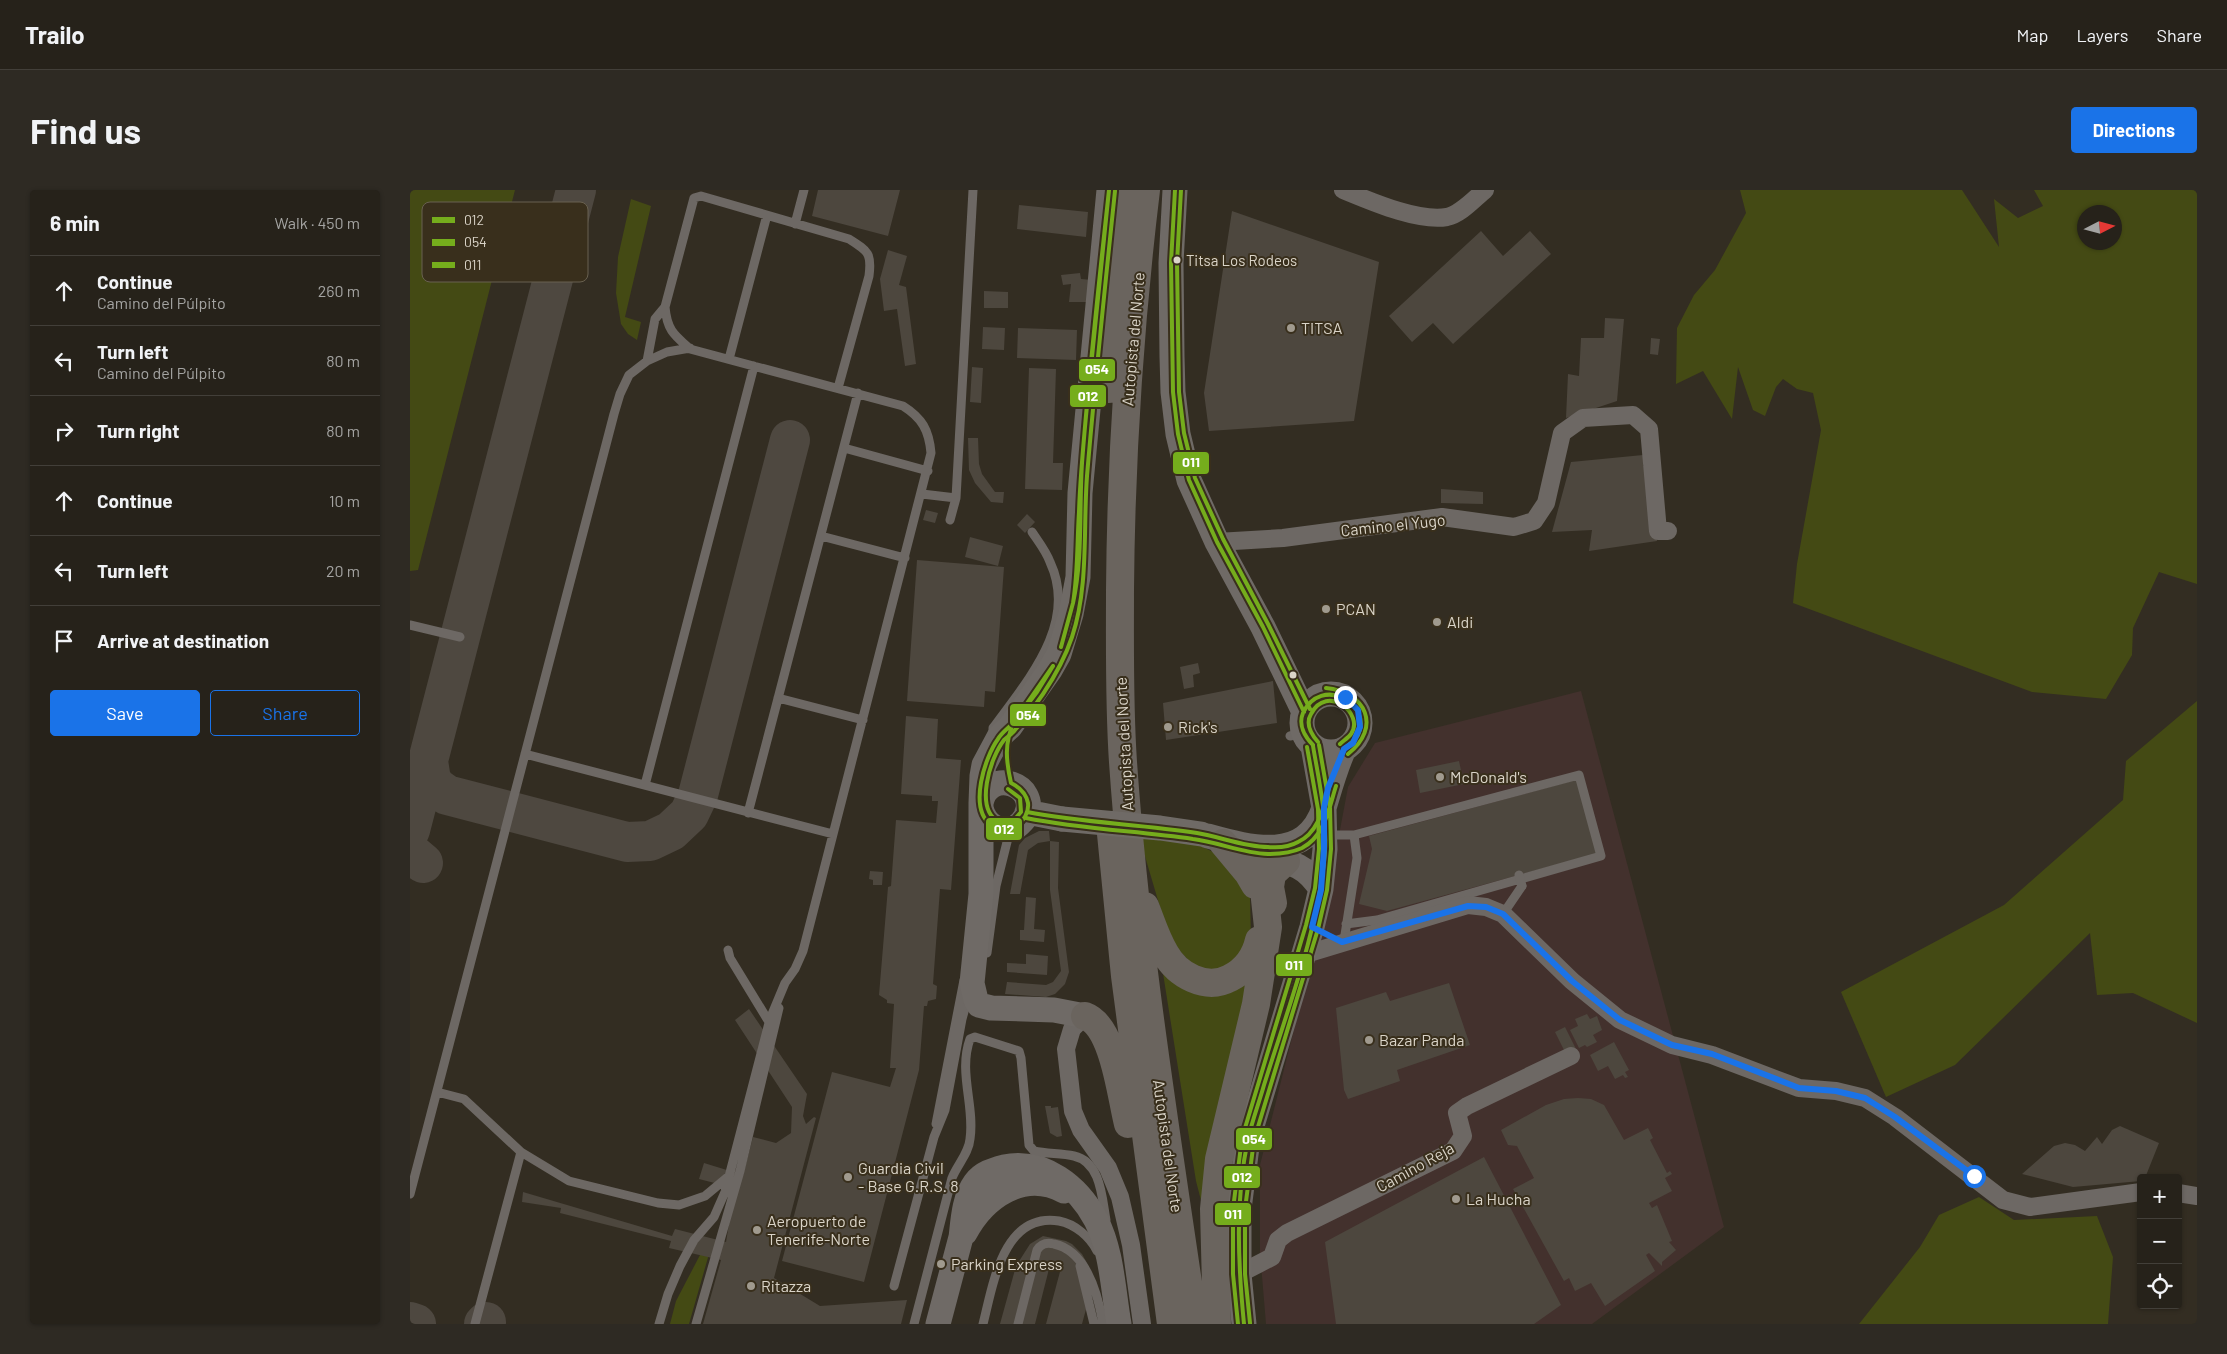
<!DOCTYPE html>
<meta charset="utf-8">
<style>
body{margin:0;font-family:Barlow,sans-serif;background:#2e2a23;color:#f1f3f6}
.controls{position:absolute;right:15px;bottom:15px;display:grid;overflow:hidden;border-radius:5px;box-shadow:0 1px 4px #0004}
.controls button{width:45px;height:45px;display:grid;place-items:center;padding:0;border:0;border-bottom:1px solid #423f39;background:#26221a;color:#f1f3f6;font:25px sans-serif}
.compass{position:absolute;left:1667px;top:15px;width:45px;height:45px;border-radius:50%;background:#26221a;box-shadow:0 1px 4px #0004;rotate:84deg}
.stop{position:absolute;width:15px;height:15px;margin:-11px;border:4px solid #1a73e8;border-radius:50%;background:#fff}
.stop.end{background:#1a73e8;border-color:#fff;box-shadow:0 1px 5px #0008}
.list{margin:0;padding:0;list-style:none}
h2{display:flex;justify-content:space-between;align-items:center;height:65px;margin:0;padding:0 20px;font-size:21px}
h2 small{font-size:16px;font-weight:400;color:#a4a4a2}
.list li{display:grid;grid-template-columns:32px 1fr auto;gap:15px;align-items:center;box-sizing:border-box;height:70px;padding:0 20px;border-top:1px solid #423f39}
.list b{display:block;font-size:19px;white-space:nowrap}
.list p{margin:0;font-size:16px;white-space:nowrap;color:#a4a4a2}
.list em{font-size:16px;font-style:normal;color:#a4a4a2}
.actions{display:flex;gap:10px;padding:15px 20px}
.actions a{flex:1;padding:11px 0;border:1px solid #1a73e8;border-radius:5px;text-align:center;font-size:18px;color:#1a73e8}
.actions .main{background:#1a73e8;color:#fff}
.icon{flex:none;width:28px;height:28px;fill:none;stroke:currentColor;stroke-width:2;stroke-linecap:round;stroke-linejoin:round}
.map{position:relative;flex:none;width:1787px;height:1134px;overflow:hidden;border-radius:5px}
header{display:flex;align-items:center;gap:30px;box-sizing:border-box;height:70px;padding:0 25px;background:#26221a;border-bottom:1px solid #423f39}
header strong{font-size:24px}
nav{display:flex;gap:28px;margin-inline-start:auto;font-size:18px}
.intro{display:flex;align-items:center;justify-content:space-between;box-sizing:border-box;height:120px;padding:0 30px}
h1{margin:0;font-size:35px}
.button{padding:12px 22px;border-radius:5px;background:#1a73e8;color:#fff;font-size:18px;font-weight:700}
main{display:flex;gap:30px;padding:0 30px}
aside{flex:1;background:#26221a;border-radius:5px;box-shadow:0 1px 4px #0004}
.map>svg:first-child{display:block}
.commercial{fill:#43312d}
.green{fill:#444a14;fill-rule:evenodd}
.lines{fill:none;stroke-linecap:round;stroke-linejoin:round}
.taxiway{stroke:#4e4840;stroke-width:40}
.building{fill:#4d473e}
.lane{stroke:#6d6864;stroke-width:9}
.street{stroke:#6d6864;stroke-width:18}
.secondary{stroke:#6f6a66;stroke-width:25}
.highway{stroke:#6a645e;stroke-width:28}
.lane-bridge{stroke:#6d6864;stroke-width:9}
.secondary-bridge{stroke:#6f6a66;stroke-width:25}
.bus-1-casing{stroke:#392f1c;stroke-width:8}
.bus-2-casing{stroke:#392f1c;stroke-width:8}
.bus-3-casing{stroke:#392f1c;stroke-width:8}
.bus-1{stroke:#75ad1c;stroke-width:4}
.bus-2{stroke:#75ad1c;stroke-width:4}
.bus-3{stroke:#75ad1c;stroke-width:4}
.route{stroke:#1a73e8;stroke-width:6}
.bus-dot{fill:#dad4c8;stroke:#392f1c;stroke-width:2}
.poi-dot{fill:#a09a8e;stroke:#392f1c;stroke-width:2}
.labels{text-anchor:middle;stroke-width:4;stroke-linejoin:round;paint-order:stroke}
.bus-label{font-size:15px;fill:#dad4c8;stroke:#392f1c;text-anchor:start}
.poi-label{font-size:16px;fill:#dad4c8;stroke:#392f1c;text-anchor:start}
.street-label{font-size:16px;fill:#dad4c8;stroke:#392f1c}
.key{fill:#392f1c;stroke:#696150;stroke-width:1}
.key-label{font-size:14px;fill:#dad4c8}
.line-badge{stroke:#392f1c;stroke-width:2}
.badge-label{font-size:14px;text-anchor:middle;font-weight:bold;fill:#fff}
</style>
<header>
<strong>Trailo</strong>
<nav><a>Map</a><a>Layers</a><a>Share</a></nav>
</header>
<div class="intro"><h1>Find us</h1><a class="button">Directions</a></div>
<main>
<aside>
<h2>6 min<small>Walk · 450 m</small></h2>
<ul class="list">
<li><svg class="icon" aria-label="ahead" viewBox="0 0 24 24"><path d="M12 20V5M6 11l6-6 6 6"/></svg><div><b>Continue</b><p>Camino del Púlpito</p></div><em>260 m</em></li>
<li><svg class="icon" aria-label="left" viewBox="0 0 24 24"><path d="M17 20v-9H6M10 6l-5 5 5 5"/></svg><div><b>Turn left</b><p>Camino del Púlpito</p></div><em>80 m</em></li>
<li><svg class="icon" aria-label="right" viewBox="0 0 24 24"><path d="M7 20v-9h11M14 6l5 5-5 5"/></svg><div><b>Turn right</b></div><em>80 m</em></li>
<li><svg class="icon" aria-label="ahead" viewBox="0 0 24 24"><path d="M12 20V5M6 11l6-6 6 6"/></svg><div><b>Continue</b></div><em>10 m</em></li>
<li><svg class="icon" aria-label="left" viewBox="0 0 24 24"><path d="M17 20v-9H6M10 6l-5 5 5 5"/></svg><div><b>Turn left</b></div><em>20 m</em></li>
<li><svg class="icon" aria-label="arrive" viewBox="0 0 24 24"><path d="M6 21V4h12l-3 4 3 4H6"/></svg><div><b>Arrive at destination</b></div></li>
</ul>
<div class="actions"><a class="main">Save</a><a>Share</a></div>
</aside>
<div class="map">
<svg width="1787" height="1134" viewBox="0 0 1787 1134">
<rect width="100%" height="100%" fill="#332d22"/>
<path class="commercial" d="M1171,501L1314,1037L1182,1134H856L850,1062V975L918,704L938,597L965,553Z"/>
<path class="green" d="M0,0H105L8,380L0,381Z
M1330,0H1552L1589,57L1584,9L1608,28L1633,16L1624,0H1787V394L1749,382L1723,438L1722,465L1696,509L1622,502L1383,413L1387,374L1411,240L1403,203L1387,199L1373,189L1366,197L1355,226L1343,220L1328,177L1322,229L1293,181L1266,194L1267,138L1284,105L1305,80L1336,23ZM1674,22H1704V52H1674Z
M221,9L241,16L215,127L231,132L227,150L218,144L211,134L206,103L208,67Z
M1787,511V833L1723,803L1687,805L1680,743L1545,875L1476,907L1431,802L1594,715L1713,610L1716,571Z
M729,646L783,652L811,666L840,706L841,749L827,769L804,782L783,775L760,751Z
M752,777L842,784L795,1026L786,991Z
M1569,1007L1604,1030L1687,1026L1703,1067L1698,1134H1449L1510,1057L1529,1025Z
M299,1064L279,1134H260L266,1111L290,1065Z"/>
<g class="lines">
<path class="taxiway" d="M18,571L21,590L27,598L37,605L217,652L240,651L261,641L279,624L288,605L380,250
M0,640L166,0
M0,662L13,673
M0,1132L6,1134
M74,1134L76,1132"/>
</g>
<path class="building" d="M408,0H490L478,46L402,26Z
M609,15L678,22L676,47L607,39Z
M822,21L969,72L944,231L799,241L794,203Z
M1071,41L1093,66L1120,41L1141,64L1043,154L1023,133L1002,152L979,126Z
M478,60L497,66L489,95L496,97L506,174L495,176L487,119L474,121L470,89Z
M670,83L671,89L682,90L679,112H659L661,94L653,95L651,85Z
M574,101L598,102V118H574Z
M1195,128L1214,129L1207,211L1156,228L1158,184L1169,186L1171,148H1194Z
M573,137L595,138L594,160L572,159Z
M608,138L667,140L666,170L607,168Z
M1241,148L1250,149L1248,165L1240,164Z
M562,177L573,178L571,213L560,212Z
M619,178L646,179L643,273H653L652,300L615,299Z
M558,248H568L569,274L572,284L585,302H594L593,313L581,312L565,293L559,280Z
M1233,265V276H1241L1247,351L1179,361L1182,340L1142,342L1161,272Z
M1031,299L1073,302V314L1031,313Z
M516,320L528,323L525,333L513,330Z
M617,324L625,332L615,343L607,335Z
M560,347L593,356L588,376L555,367Z
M507,370L594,377L585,502L575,501L574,517L497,511Z
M788,473L790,483L783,485L784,497L774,499L770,477Z
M863,491L867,533L756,550L753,513Z
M496,526L528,529L526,568L551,570L541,700L530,699L523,794L527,796L526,809L518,811L517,816H514L509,880L454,1092L372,1071L422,882L480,897L486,878H480L484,814L477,813V810L469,805L478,697L481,696L486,630L526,633L528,611H522V606L491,604Z
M1049,571L1054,594L1010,603L1006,580Z
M1169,589L1189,663L977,721L949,714L962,659L959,646Z
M629,641H639L640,651L628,653L618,660L610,704H600L609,655L615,648Z
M640,651L649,652L648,698L659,782L655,794L645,804L636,807L595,804L597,792L636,795L643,792L651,781L640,700Z
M460,681L473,682L472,695H463V690L459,689Z
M616,707L626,708L624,739L635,740L634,752L610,750V740H614Z
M616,764L638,766L637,785L597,782V773L616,774Z
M1039,793L1060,855L987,880L990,891L938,909L934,900L926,818L976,802L980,811Z
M339,819L397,904L393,926L396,934L404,927L406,928L364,1088L410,1116L497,1110L491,1134H293L311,1070L259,1058L261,1051L150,1023L151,1018L112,1012L113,1002L262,1046L265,1039L316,1052L320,1028L328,999L289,989L294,973L333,985L343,947L366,953L381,943L382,917L325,830Z
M1177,824L1180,829L1187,826L1192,840L1183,845L1187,852L1177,857L1175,855L1169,858L1160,840L1168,836L1165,829Z
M1155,837L1166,859L1156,864L1145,842Z
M1204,852L1219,880L1215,882L1218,887L1215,888L1213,885L1205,889L1198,876L1188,881L1180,865Z
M1168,908L1181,909L1194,915L1214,950L1238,938L1243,948L1240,950L1257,983L1260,981L1262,984L1255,988L1262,1001L1239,1013L1242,1018L1247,1015L1262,1051L1259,1052L1266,1060L1252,1072V1076L1239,1063L1236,1065L1245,1081L1195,1116L1181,1093L1165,1101L1159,1088L1154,1091L1103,999L1124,988L1107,956L1098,955L1091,940L1136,915L1154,909Z
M635,916H641V918L648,917L652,946L647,947L640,943Z
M1710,936L1749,953L1735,988H1731V991L1663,997L1612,984L1644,956L1655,953L1665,955L1675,961L1687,947L1692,954L1702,940Z
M1074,967L1151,1115L1124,1134H926L915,1052Z
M633,1046L656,1051L662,1054L672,1064L677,1073L684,1090L672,1134H636L651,1078L640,1075L625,1134H590L606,1076L620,1054Z"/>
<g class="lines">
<path class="lane" d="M385,34L394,0
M319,169L357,25
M237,171L257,162L280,158
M434,258L518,281
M512,304L546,308
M540,330L546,308L563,0
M411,346L495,368
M0,435L50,447
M368,508L453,530
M583,542V538C617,491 669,434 640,372C636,361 628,351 622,342
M880,546L893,543
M115,564L423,644
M235,595L344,176
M338,623L448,203
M916,645H944L1169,585L1191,666L967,730L936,734
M1093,724L1112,696
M934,751L947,668L944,645
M318,760L320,768L359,832
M577,763L586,696L598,648L602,642
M27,902L54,909L111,962L159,991L248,1013L269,1015L295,1006L319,986
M526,934L554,790
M0,1004L204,224L210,204L219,185L237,171L245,129L255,117L284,8L291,6L439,49C458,61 462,63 459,86L428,198
M670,1076L684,1134
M484,1096L524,947L535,920L552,829L555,818L565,811
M65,1134L111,962
M249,1134L258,1104L270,1076L284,1050L304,1027L315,1002L360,829L375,793L385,779L393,761L521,263C519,240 512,228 493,216L280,159C264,145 257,140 255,117
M286,1134L330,981L369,818
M504,1134L542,988C547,975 559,963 560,949C565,916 548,882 560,849L565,847L609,861L611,868L619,955L624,961C637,964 651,963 664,966C691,972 692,1008 696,1030
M573,1134C583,1095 593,1022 649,1031C665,1034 680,1047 687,1061
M608,1134L627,1060C631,1054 636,1052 644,1054C677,1061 688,1104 693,1134"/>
<path class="street" d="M933,0C960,11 1007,32 1037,27C1051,24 1064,9 1075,0
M807,352L873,348L1032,327L1104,337L1124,331L1136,313L1152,243L1173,228L1223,225L1239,239L1248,341H1258
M893,765L1058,715L1076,717L1093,724L1162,791L1210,830L1262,855L1302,865L1389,898L1426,901L1455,908L1485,927L1593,1010L1620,1017L1731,1002
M675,826L662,839L656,859L663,921L671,940L698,978L710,1007L721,1055L732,1134
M1768,1003L1787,1006
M829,1084L862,1067L868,1050L877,1043L1043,961L1053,946L1047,923L1057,916L1161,866"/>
<path class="secondary" d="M765,0L761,73L762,166L763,202L768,244L779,290L807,352L853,437L894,522
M892 533a29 29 0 1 1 58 0a29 29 0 1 1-58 0Z
M571,613L572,586L574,575L589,547L600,537L640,480L649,464L661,424L668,387L670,303L699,0
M571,618C575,634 589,645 606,637C610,634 614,630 616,626C630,594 578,577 571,613V704L562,793L566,810L569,815L581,818L644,820L675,826
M617,622L652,629
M798,646C841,658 896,673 914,618C920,598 925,579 934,559
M857,669C883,672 896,676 911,699
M555,1043C574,1007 614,979 654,1001
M551,1048C553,1030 554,1008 565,993C572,983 583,980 594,977C634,969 668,996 686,1030C702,1061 703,1100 709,1134
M528,1134L555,1032
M834,1134L829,1084V1019L838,949L902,737L911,699L915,659L914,618L903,556"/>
<path class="highway" d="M736,0C720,132 711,267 710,400C710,457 709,514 713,572C726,760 757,947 784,1134
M699,199L716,0
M701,644L715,786L761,1134
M813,653L838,683L845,695
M863,713L860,697L862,684L876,671
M735,716C741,731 746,748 755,763C767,785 796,801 820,788C836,780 845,768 849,750
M675,826C704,836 711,907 718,934
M807,1134L804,1019L809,969L846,814L858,737L854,700L842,667"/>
<path class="lane-bridge" d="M1109,685L1112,696"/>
<path class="secondary-bridge" d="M652,629L750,638L791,644"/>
<defs>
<path id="bus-1" d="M699,0C689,91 679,182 672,273C669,319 673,368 663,413C668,383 667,352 669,322C670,290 673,258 676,226Z
M765,0L761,73L763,202L768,244L779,290L807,352L853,437L894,522
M651,457L663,413
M651,457L663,413
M604,532C594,553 596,571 601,593C609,597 616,603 618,613C620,632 597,647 581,635C558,618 575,567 588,549C592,542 599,538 604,532Z
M604,532L643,476
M604,532L627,502L643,476
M903,555C895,547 888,535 893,523C911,485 963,513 948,545C945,551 938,555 934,559
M617,622C673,633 731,634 787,643C811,647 834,657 858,657C868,658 879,657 888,652C910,642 914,614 920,594
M834,1134C828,1073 825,1010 838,949C842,931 849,913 854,895C877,821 909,738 915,661C917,626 909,591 903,556"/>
<path id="bus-2" d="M908,552C901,544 895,534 901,524C917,493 955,524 941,544C938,548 933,551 930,554
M598,599L610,608L611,622L604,630L589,632C564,619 580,568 594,550C597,547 602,544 605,540C615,529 624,517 633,504C645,486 655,468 662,447C679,396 673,339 677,286C685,191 695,96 705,1
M616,628C671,639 727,641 783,649C808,652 832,663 858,664C869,664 881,663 892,658C915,646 919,618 926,596
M840,1133L835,1084V1019L844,950L908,739L917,700L921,659L920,618L909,555"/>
<path id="bus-3" d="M771,0L767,73L769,202L774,243L785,288L813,349L858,434L900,519
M916,498C956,502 972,537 938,564
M828,1134L823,1084V1019L832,948L896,735L905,698L909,659L908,619L897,557"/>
</defs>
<use href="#bus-1" class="bus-1-casing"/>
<use href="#bus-2" class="bus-2-casing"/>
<use href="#bus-3" class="bus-3-casing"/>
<use href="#bus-1" class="bus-1"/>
<use href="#bus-2" class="bus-2"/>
<use href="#bus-3" class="bus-3"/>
</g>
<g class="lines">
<path class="route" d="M935,507L948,520L950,537L943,553L934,559L918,598L914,618V659L911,700L902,737L932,752L1058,716L1076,717L1093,724L1162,791L1210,830L1262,855L1302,864L1389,898L1426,901L1455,908L1485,927L1564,986"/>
</g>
<g class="bus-dot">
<circle cx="767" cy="70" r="4.5"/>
<circle cx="883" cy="485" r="4.5"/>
</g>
<g class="poi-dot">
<circle cx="881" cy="138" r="5"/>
<circle cx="916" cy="419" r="5"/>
<circle cx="1027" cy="432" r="5"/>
<circle cx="758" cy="537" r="5"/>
<circle cx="1030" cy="587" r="5"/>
<circle cx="959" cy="850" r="5"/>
<circle cx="438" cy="987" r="5"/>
<circle cx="1046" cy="1009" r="5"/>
<circle cx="347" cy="1040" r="5"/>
<circle cx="531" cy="1074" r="5"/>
<circle cx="341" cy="1096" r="5"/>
</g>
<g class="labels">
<g class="bus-label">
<text x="776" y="76">Titsa Los Rodeos</text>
</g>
<g class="poi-label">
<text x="891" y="144">TITSA</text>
<text x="926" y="425">PCAN</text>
<text x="1037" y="438">Aldi</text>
<text x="768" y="543">Rick's</text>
<text x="1040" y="593">McDonald's</text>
<text x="969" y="856">Bazar Panda</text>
<text x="448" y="984">Guardia Civil<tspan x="448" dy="18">- Base G.R.S. 8</tspan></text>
<text x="1056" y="1015">La Hucha</text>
<text x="357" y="1037">Aeropuerto de<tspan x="357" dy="18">Tenerife-Norte</tspan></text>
<text x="541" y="1080">Parking Express</text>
<text x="351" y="1102">Ritazza</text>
</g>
<g class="street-label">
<text transform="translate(723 149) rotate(-85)" y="6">Autopista del Norte</text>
<text transform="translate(983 335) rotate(-6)" y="6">Camino el Yugo</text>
<text transform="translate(714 554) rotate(-93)" y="6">Autopista del Norte</text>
<text transform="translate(758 956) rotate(82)" y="6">Autopista del Norte</text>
<text transform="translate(1005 977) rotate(-29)" y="6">Camino Reja</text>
</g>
</g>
<rect x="12" y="12" width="166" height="80" rx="8" class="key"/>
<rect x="22" y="27" width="23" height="6" fill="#75ad1c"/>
<rect x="22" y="49" width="23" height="7" fill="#75ad1c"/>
<rect x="22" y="72" width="23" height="6" fill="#75ad1c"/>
<g class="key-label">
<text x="54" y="35">012</text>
<text x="54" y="57">054</text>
<text x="54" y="80">011</text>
</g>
<g class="line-badge">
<rect x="668" y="168" width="38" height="24" rx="5" fill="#75ad1c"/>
<rect x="659" y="194" width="38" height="24" rx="5" fill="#75ad1c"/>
<rect x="762" y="261" width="38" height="24" rx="5" fill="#75ad1c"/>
<rect x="599" y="513" width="38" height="24" rx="5" fill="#75ad1c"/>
<rect x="575" y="627" width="38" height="24" rx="5" fill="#75ad1c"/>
<rect x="865" y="763" width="38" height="24" rx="5" fill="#75ad1c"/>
<rect x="825" y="937" width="38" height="24" rx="5" fill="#75ad1c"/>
<rect x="813" y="975" width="38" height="24" rx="5" fill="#75ad1c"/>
<rect x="804" y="1012" width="38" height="24" rx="5" fill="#75ad1c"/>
</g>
<g class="badge-label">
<text x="687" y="184">054</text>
<text x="678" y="211">012</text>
<text x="781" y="277">011</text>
<text x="618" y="530">054</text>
<text x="594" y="644">012</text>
<text x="884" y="780">011</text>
<text x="844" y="954">054</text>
<text x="832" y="992">012</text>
<text x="823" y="1029">011</text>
</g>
</svg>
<div class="controls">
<button>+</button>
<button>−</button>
<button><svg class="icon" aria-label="locate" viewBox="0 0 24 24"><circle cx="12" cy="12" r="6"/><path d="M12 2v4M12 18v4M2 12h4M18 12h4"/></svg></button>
</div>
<svg class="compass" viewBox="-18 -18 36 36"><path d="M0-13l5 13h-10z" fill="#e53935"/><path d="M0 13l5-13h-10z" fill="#a4a4a2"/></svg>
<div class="stop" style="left:1564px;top:986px"></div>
<div class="stop end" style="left:935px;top:507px"></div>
</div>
</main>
